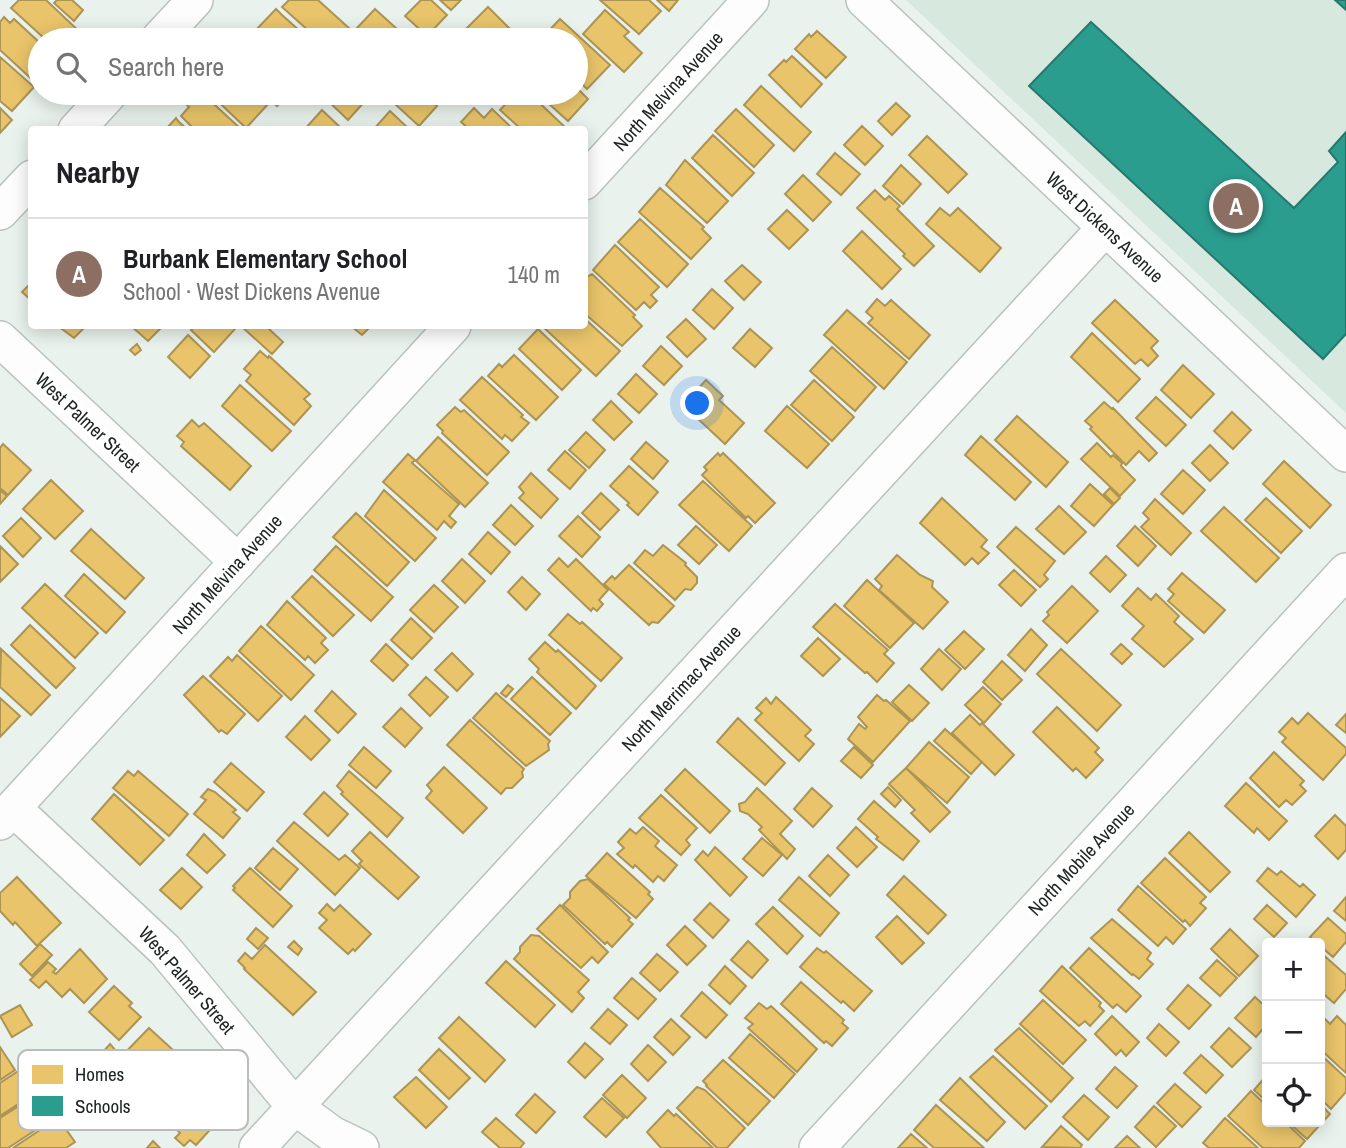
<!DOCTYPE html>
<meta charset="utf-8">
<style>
body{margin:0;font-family:"Archivo Narrow",sans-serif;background:#f2f2f2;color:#202124}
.controls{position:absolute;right:21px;bottom:21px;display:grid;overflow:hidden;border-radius:7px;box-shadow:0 4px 18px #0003}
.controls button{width:63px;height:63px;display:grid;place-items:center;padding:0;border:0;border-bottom:2px solid #e0e0e0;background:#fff;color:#202124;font:35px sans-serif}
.you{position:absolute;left:698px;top:404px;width:24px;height:24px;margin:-18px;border:5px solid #fff;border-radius:50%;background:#1a73e8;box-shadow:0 0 0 10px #1a73e833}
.badge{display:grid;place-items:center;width:46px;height:46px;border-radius:50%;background:#b45309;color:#fff;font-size:23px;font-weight:700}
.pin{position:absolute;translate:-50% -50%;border:4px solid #fff;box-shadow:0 2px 7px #0006}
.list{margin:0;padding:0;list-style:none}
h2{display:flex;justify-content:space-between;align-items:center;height:91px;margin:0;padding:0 28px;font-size:30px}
h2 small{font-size:23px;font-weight:400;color:#757577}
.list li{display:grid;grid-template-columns:46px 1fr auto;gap:21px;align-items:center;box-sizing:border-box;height:112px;padding:0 28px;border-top:2px solid #e0e0e0}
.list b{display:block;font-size:26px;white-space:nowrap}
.list p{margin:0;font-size:23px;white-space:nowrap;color:#757577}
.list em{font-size:23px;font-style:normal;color:#757577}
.icon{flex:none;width:38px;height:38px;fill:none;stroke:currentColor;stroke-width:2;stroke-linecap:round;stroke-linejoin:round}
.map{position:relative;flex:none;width:1346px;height:1148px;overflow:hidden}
.search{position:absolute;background:#fff;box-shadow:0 4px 18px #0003;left:28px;top:28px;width:560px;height:77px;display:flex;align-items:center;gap:18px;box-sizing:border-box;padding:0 24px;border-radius:38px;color:#757577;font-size:26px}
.panel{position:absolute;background:#fff;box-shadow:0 4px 18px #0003;left:28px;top:126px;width:560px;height:203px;border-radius:7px}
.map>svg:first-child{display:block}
.built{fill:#d7e8de}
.homes{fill:#e9c46a;stroke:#ac9454;stroke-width:2}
.schools{fill:#2a9d8f;stroke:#26786d;stroke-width:2}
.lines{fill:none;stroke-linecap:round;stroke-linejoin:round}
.minor-casing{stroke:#bbc2be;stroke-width:38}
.minor{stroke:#fcfdfc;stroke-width:35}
.labels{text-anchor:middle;stroke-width:7;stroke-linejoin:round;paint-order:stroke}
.street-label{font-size:19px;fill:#1d231f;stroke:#fff}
.key{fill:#fff;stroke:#bbbdbc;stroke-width:2}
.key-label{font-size:19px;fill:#1d231f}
</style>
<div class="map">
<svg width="1346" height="1148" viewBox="0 0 1346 1148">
<rect width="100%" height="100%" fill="#e9f2ed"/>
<path class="built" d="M906,0H1346V413Z"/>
<path class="homes" d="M19,0H46L82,34L76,40H46L11,8Z
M57,0H72L83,10L74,21L54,3Z
M289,0H318L350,29L340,40H319L282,7Z
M421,0H431L447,15L427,36L405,16Z
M440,0H461L451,10Z
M600,0H649L661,11L639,34Z
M657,0H678L669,11Z
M488,7L518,37L514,40H478L466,29Z
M276,9L282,15L310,40H263L254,32Z
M375,9L409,40H370L357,28Z
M605,10L629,32L624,36L642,53L624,72L583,34Z
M4,17L10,23L14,19L40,43V79L36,83L0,50V22Z
M560,19L610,65L587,89L576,78V40H540Z
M817,31L846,57L826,78L795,49L809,34L811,37Z
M240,33H248L256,40H234Z
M792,56L822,84L801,107L769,75L784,60L786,62Z
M0,57L34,87L12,111L0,101Z
M761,86L811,132L794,151L744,105Z
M576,87L588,99L568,121L537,93H576Z
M202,93L204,95L242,130H195L181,116L189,107L186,104L196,94L199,97Z
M209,93H259L270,102L246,128Z
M263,93H290L277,106Z
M333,93H358L366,100L348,120L327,100Z
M408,93H423L437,106L419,126L396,105Z
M429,93H450L440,103Z
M516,93H529L568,130H522L500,110Z
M896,103L910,116L892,135L878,121Z
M0,108L12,120L0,133Z
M474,108L484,118L492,109L514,130H470L461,122Z
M736,109L774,145L754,167L715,131Z
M322,110L342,129V130H304Z
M390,111L410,130H373Z
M176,118L178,121L188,130H165Z
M862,126L883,146L865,165L844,145Z
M713,135L754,173L732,196L692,158Z
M927,136L967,174L948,193L909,155Z
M835,153L860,174L841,195L817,174Z
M685,160L728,201L707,223L666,185Z
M901,165L921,184L903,204L883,186Z
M803,175L831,202L813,221L785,194Z
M660,188L704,227L702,229L711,238L691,259L639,212Z
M875,190L885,200L889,196L900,206L897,209L934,246L914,266L903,256L905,254L857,208Z
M940,208L950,216L958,208L1001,248L980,272L926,224Z
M787,210L808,230L789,249L768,229Z
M640,219L688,264L667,287L618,242Z
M862,231L901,269L882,289L843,251Z
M615,245L659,287L651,295L657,301L650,308L644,302L636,310L593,270Z
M742,265L761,282L744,300L725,281Z
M592,274L635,315L633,317L642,326L622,346L584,313V279Z
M32,282V301L22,292Z
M712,289L733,308L714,329L693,310Z
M877,299L885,306L891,300L930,335L909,359L868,323L873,318L866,312Z
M1115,300L1158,341L1151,348L1158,356L1148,366L1141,359L1135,364L1092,323Z
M847,310L907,362L884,389L824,335Z
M584,318L620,351L596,376L542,326H584Z
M686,319L706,339L687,357L667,337Z
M58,326H86L74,338Z
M131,326H163L148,341Z
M195,326H231L235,329L214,352L191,330Z
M241,326H272L269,329L283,342L272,354Z
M351,326H371L362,335Z
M538,329L581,370L562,390L519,349Z
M750,329L772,348L755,367L733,348Z
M1092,333L1140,379L1118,402L1071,357Z
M188,335L210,356L190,378L168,357Z
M137,344L141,350L135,355L130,350Z
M661,346L682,366L664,385L643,366Z
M832,347L876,387L855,411L810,371Z
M260,351L268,358L269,356L310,394L304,399L311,406L294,425L246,381L251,375L244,369Z
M514,355L558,397L536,420L488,376L499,364L502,367Z
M1183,365L1214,394L1191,418L1161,390Z
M636,374L657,394L639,413L618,394Z
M482,377L523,415L521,417L529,423L512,441L505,435L502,439L460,400Z
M706,380L723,396L719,400L744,423L725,444L683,405Z
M814,380L854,417L832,441L791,405Z
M240,385L291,431L272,451L222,406Z
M1156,397L1186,425L1166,446L1136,418Z
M611,401L632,422L614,440L593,420Z
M1104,402L1112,409L1113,408L1157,453L1149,461L1139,451L1126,465L1090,429L1092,427L1085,421Z
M787,406L829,444L807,468L765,431Z
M455,407L461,412L464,410L509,452L487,475L442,433L443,431L437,425Z
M1232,412L1251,430L1233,449L1214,431Z
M1017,416L1068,462L1046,487L995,440Z
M192,420L199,427L204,423L251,466L230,490L181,446L184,442L177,436Z
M586,432L605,450L589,468L569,450Z
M981,436L1031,482L1015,500L965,455Z
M438,437L488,483L465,507L416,461Z
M646,442L668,461L653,479L631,459Z
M1097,443L1111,457L1113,455L1122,463L1121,466L1135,480L1120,496L1081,459Z
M3,444L31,470L8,495L0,488V448Z
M1210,445L1228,463L1210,481L1192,463Z
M565,451L586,470L570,489L548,470Z
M718,453L720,456L723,453L775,503L755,523L748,516L746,518L702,475L707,470L704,467Z
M408,454L415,460L412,463L459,504L449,516L456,522L451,528L444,521L437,530L383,482Z
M1284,461L1331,505L1310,528L1263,484Z
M629,466L658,492L638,515L627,505L629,503L610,486Z
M1183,470L1205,490L1183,514L1161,494Z
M531,473L558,499L541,518L519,498L524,493L519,487Z
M51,480L83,511L55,539L23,509Z
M703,481L752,526L729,551L679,505Z
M1090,484L1113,505L1094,526L1071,506Z
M1110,488L1120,498L1114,504L1104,494Z
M0,490L7,496L0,504Z
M384,490L436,538L415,561L365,516Z
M601,493L619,510L600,530L582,513Z
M942,498L987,540L981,547L989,553L978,564L972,558L965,565L920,523Z
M1266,498L1302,531L1281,553L1245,520Z
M1155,499L1191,533L1171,555L1141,527L1149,519L1143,513Z
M511,505L533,526L515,545L493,525Z
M1059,506L1086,532L1064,554L1036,529Z
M1224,507L1279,558L1256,582L1201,531Z
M356,513L409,562L387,586L333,537Z
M578,516L600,537L582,557L559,536Z
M21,518L41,538L23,557L3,536Z
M696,526L717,545L699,564L678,545Z
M1135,526L1156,546L1138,566L1117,546Z
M1016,527L1055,561L1044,575L1048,579L1040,587L997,547Z
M91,529L144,578L125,599L71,551Z
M488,532L510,552L491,574L469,554Z
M663,545L686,563L685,565L697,577V583L691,590L685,589L675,600L634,563L645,550L653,556Z
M0,546L18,564L0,582Z
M336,546L393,597L371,621L314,570Z
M897,555L920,575L933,581L932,587L948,602L923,629L879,590L882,586L875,579Z
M1106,556L1126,575L1110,592L1090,573Z
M559,558L568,567L576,559L608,590L599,600L603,604L597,611L593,608L591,611L548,570Z
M462,559L485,581L465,603L442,581Z
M629,565L674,606L658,623L652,622L649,625L604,584L612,576L615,579Z
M1014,570L1036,590L1021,606L999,585Z
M1182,573L1225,610L1204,633L1168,601L1174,594L1168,589Z
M84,574L125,612L106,633L65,596Z
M312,576L354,615L333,636L292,597Z
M522,577L540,594L526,610L508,592Z
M867,580L914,623L890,648L844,606Z
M45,584L98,633L75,658L22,608Z
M434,585L458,607L434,632L410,610Z
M1072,586L1098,611L1067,643L1043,621L1049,615L1047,612Z
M1138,588L1151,600L1156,594L1179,616L1174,622L1193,639L1164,667L1132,639L1144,626L1122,606Z
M287,601L326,638L321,643L328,650L315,663L308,656L305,660L267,625Z
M835,604L888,650L884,654L894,663L877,682L867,672L865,673L813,627Z
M568,614L580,624L582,622L622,658L601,681L549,635Z
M411,618L432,638L412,659L391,640Z
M30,625L75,668L56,688L11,645Z
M261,626L314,675L291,700L239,651Z
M1031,629L1047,645L1025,671L1008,655Z
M964,631L984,649L965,669L945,650Z
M818,638L840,659L823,676L801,656Z
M545,642L556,652L558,650L596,686L576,709L537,672L539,669L529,659Z
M386,644L408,665L393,681L371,661Z
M1121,644L1132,654L1122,664L1111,654Z
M1,649L50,695L31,715L0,687Z
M939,649L961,669L942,690L921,669Z
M1061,649L1121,705L1097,731L1037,674Z
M452,653L473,674L457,691L435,670Z
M237,655L282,696L258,721L210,676L228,657L232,661Z
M1002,661L1022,680L1002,700L983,682Z
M203,676L245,714L227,734L221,730L219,732L184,695Z
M426,677L448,697L430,716L409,695Z
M532,677L571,713L550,735L511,699Z
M508,685L513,689L506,697L501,693Z
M909,685L929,703L912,721L892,702Z
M983,687L1001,704L984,723L965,705Z
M332,691L356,714L338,733L315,711Z
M496,693L550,741L548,744L549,750L526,766L473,718Z
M877,695L884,701L886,700L910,721L873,762L848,739L859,724L865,729L867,727L858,717Z
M776,697L811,730L805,736L814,744L799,761L755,720L762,713L756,708L766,698L771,704Z
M0,698L20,716L0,737Z
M1057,707L1099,748L1095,752L1103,760L1086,778L1076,768L1073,771L1033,732Z
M401,708L422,728L405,747L383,727Z
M1308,713L1346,748V754L1323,780L1282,742L1286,738L1279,732L1292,718L1298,724Z
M1346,714V733L1336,725Z
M970,715L980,725L982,723L1014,755L995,775L952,733Z
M305,716L330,740L311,760L286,737Z
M738,718L785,763L765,785L717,742Z
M470,720L524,769L522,772L523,777L512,788H506L501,794L447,745Z
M945,729L982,762L971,774L934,741Z
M929,742L969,777L947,803L906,768Z
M364,747L391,771L376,788L349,765Z
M854,747L873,765L861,778L841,761Z
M1274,752L1304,781L1300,785L1306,791L1292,805L1286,800L1279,807L1250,778Z
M231,763L264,792L247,811L214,782Z
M444,767L487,808L463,833L426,798L432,791L427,785Z
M906,768L950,812L930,832L911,813L915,810L889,784Z
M685,769L730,811L710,833L665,790Z
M128,771L134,776L138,771L188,814L169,836L113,788Z
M349,771L403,818L387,837L341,794L343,792L337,786Z
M1246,783L1287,821L1269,840L1257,828L1254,833L1225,806Z
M888,787L901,800L895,807L881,794Z
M757,788L792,821L780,834L795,849L787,859L759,830L762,827L748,814L740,811L739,804L745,802Z
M812,788L832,806L813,827L794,809Z
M208,789L215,792L236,810L233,812L240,818L223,838L194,814L206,800L201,797Z
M324,792L348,814L328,836L304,814Z
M114,794L164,840L140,865L92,819Z
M661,795L697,828L686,840L690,845L681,855L639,818Z
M874,801L919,841L903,860L876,839L878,837L858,819Z
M1335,815L1346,826V850L1338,859L1315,836Z
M294,822L339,860L345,855L360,868L335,895L277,841Z
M643,827L659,841L655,846L677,865L664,881L658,876L653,882L635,865L633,868L617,854L624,848L618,842L630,829L636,834Z
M856,827L877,847L857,867L837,848Z
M370,832L419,877L398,899L359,864L362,861L352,851Z
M1189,832L1230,872L1210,892L1169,853Z
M204,834L225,855L207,873L187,855Z
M762,838L782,855L763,876L743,859Z
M715,847L747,877L730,896L695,860L703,851L708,856Z
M273,848L298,869L280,890L255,868Z
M607,853L650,892L648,894L653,899L636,918L586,876Z
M828,855L849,875L830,896L809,876Z
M1165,858L1206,897L1200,903L1206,908L1190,926L1185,920L1183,922L1141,883Z
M182,868L202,887L181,909L160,890Z
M250,868L292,906L273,927L233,890L235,888L233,886Z
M1268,868L1277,875L1281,871L1300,887L1303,884L1315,895L1296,917L1257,881Z
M904,876L946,915L928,934L887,895Z
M17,877L61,923L37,946L15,922L13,925L0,911V893Z
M799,877L839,913L820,936L779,900Z
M588,879L630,918L628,920L633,924L612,947L607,942L605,944L563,905L570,898V892L580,881Z
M1138,886L1186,929L1173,944L1166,937L1158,946L1118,910Z
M1346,897V921L1334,911Z
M710,903L729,920L713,938L694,920Z
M327,904L334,911L340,905L371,934L355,951L353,949L348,954L319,928L327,920L319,913Z
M560,905L608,952L598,963L592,957L581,968L537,929Z
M1267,905L1287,923L1274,937L1254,919Z
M773,907L803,936L787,954L756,924Z
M897,916L924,943L902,964L876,937Z
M1328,918L1346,934V942L1333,957L1310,937Z
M1112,919L1151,953L1147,959L1153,964L1139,979L1133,974L1132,975L1091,938Z
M685,926L706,946L687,965L667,945Z
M256,928L268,938L258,949L247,939Z
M1230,929L1258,956L1239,976L1211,949Z
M531,935L539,936L589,980L578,992L584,998L572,1012L514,959L520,952V947Z
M294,941L302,949L298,955L288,947Z
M748,941L768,960L752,978L731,960Z
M40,944L52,955L32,976L20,964Z
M265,945L316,992L293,1015L244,969L245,968L238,961L245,953L252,959Z
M817,948L824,953L826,951L872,991L854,1011L843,1001L841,1003L800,967Z
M1089,948L1141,996L1126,1012L1117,1004L1113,1008L1070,968Z
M80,949L107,979L84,1003L70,989L62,997L46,981L39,988L30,980L48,962L56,969L53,972L56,974Z
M1320,952L1346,975V989L1334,1003L1320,991Z
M657,954L678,972L660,991L640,973Z
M1217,960L1237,978L1220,996L1200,978Z
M506,961L555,1005L535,1027L486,983Z
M725,966L746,986L730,1004L709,985Z
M1062,966L1101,1003L1099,1006L1104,1011L1090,1026L1085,1021L1079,1026L1040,991Z
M632,978L656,999L638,1019L614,998Z
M801,982L844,1020L842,1023L848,1028L832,1046L826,1041L824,1043L781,1004Z
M1188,985L1211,1005L1189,1029L1167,1009Z
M114,986L132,1003L129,1006L141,1017L119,1040L89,1012Z
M702,992L727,1015L706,1038L681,1016Z
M1255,997L1267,1008V1024L1256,1037L1235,1018Z
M1043,1000L1086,1040L1063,1064L1020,1024Z
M759,1003L767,1009L771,1006L817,1049L797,1072L748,1028L753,1024L745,1018Z
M20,1005L32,1025L12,1037L0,1016Z
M608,1009L627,1025L610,1044L591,1028Z
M1112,1016L1139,1042L1126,1056L1121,1050L1116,1055L1095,1034Z
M1337,1016L1346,1025V1073L1320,1049V1022L1321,1024L1325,1019L1330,1024Z
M459,1017L505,1060L485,1082L439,1038Z
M671,1019L690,1037L673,1055L654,1037Z
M1159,1024L1179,1042L1166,1056L1147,1038Z
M149,1028L173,1050L139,1084L134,1080L126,1089L109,1072L118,1064L116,1062Z
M1019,1028L1073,1078L1051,1102L995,1050Z
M1229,1028L1251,1048L1232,1067L1211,1047Z
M750,1034L795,1074L774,1098L729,1058Z
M585,1043L603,1059L585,1078L568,1062Z
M110,1044L116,1051L107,1059L102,1053Z
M648,1045L666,1062L648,1081L631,1064Z
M0,1047L15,1070L0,1080Z
M439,1049L470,1078L449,1099L419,1070Z
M1320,1054L1346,1078V1092L1331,1109L1320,1098Z
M1201,1055L1223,1075L1206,1093L1184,1073Z
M993,1056L1047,1106L1025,1129L970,1077Z
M723,1060L770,1101L748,1125L706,1086L707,1085L703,1081Z
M26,1066L41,1089L0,1116V1083Z
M1115,1067L1137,1086L1117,1108L1096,1089Z
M622,1075L646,1098L627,1118L603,1095Z
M1267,1075V1102L1254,1090Z
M416,1077L447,1107L426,1128L394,1097Z
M960,1078L1005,1122L987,1141L940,1100Z
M1175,1084L1201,1107L1182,1127L1157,1103Z
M697,1087L705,1090L745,1128L727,1148H717L677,1108Z
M205,1090L215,1099L218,1096L230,1108L196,1145L190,1140L184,1146L175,1138L180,1133L172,1125Z
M1251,1091L1267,1106V1122H1285L1305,1141L1299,1148H1263L1228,1116Z
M41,1092L57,1116L8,1148H0V1118Z
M535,1094L555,1112L536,1133L516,1115Z
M1084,1095L1109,1117L1088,1140L1063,1117Z
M602,1098L624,1118L606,1137L584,1117Z
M1320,1104L1330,1114L1307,1139L1288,1122H1320Z
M936,1105L984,1148H934L914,1130Z
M1154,1106L1176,1126L1156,1147L1135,1127Z
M668,1110L674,1116L676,1114L713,1148H661L647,1132Z
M58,1118L75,1142L66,1148H13Z
M496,1118L524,1143L520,1148H500L482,1132Z
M1225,1118L1258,1148H1209L1203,1143Z
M1061,1126L1082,1145L1080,1148L1042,1147Z
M911,1134L927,1148H898Z
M1127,1136L1140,1148H1115Z
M153,1141L160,1148H147Z"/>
<path class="schools" d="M1335,0H1346V10Z
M1091,22L1294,208L1338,162L1329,151L1346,132V334L1323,359L1029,86Z"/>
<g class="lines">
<defs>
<path id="minor" d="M864,0L1346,454
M158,40L195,0
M76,130L110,93
M584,182L751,0
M0,212L32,178
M0,339L238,562
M13,808L165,950L295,1107L332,1134L361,1148
M0,822L453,326
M257,1148L1105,228
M817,1148L1346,571"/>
</defs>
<use href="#minor" class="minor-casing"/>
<use href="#minor" class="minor"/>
</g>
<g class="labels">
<g class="street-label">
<text transform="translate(668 91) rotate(-48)" y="7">North Melvina Avenue</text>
<text transform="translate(1105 227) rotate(43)" y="7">West Dickens Avenue</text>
<text transform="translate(88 422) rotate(43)" y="7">West Palmer Street</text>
<text transform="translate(227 574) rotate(-48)" y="7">North Melvina Avenue</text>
<text transform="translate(681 688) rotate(-47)" y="7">North Merrimac Avenue</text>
<text transform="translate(1081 859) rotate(-47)" y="7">North Mobile Avenue</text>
<text transform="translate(187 980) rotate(49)" y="7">West Palmer Street</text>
</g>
</g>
<rect x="18" y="1050" width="230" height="80" rx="10" class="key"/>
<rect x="32" y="1065" width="31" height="19" fill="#e9c46a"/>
<rect x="32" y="1096" width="31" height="20" fill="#2a9d8f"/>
<g class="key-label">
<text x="75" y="1081">Homes</text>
<text x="75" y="1113">Schools</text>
</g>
</svg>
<div class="controls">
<button>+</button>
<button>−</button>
<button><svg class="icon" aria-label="locate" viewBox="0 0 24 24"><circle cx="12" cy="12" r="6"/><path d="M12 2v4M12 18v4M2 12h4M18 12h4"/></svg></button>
</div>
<div class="you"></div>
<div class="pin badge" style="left:1236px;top:206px;background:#8d6e63">A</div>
<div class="search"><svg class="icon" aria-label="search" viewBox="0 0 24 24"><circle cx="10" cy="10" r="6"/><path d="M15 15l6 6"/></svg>Search here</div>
<section class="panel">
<h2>Nearby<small></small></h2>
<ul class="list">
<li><span class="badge" style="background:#8d6e63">A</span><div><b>Burbank Elementary School</b><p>School · West Dickens Avenue</p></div><em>140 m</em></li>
</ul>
</section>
</div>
